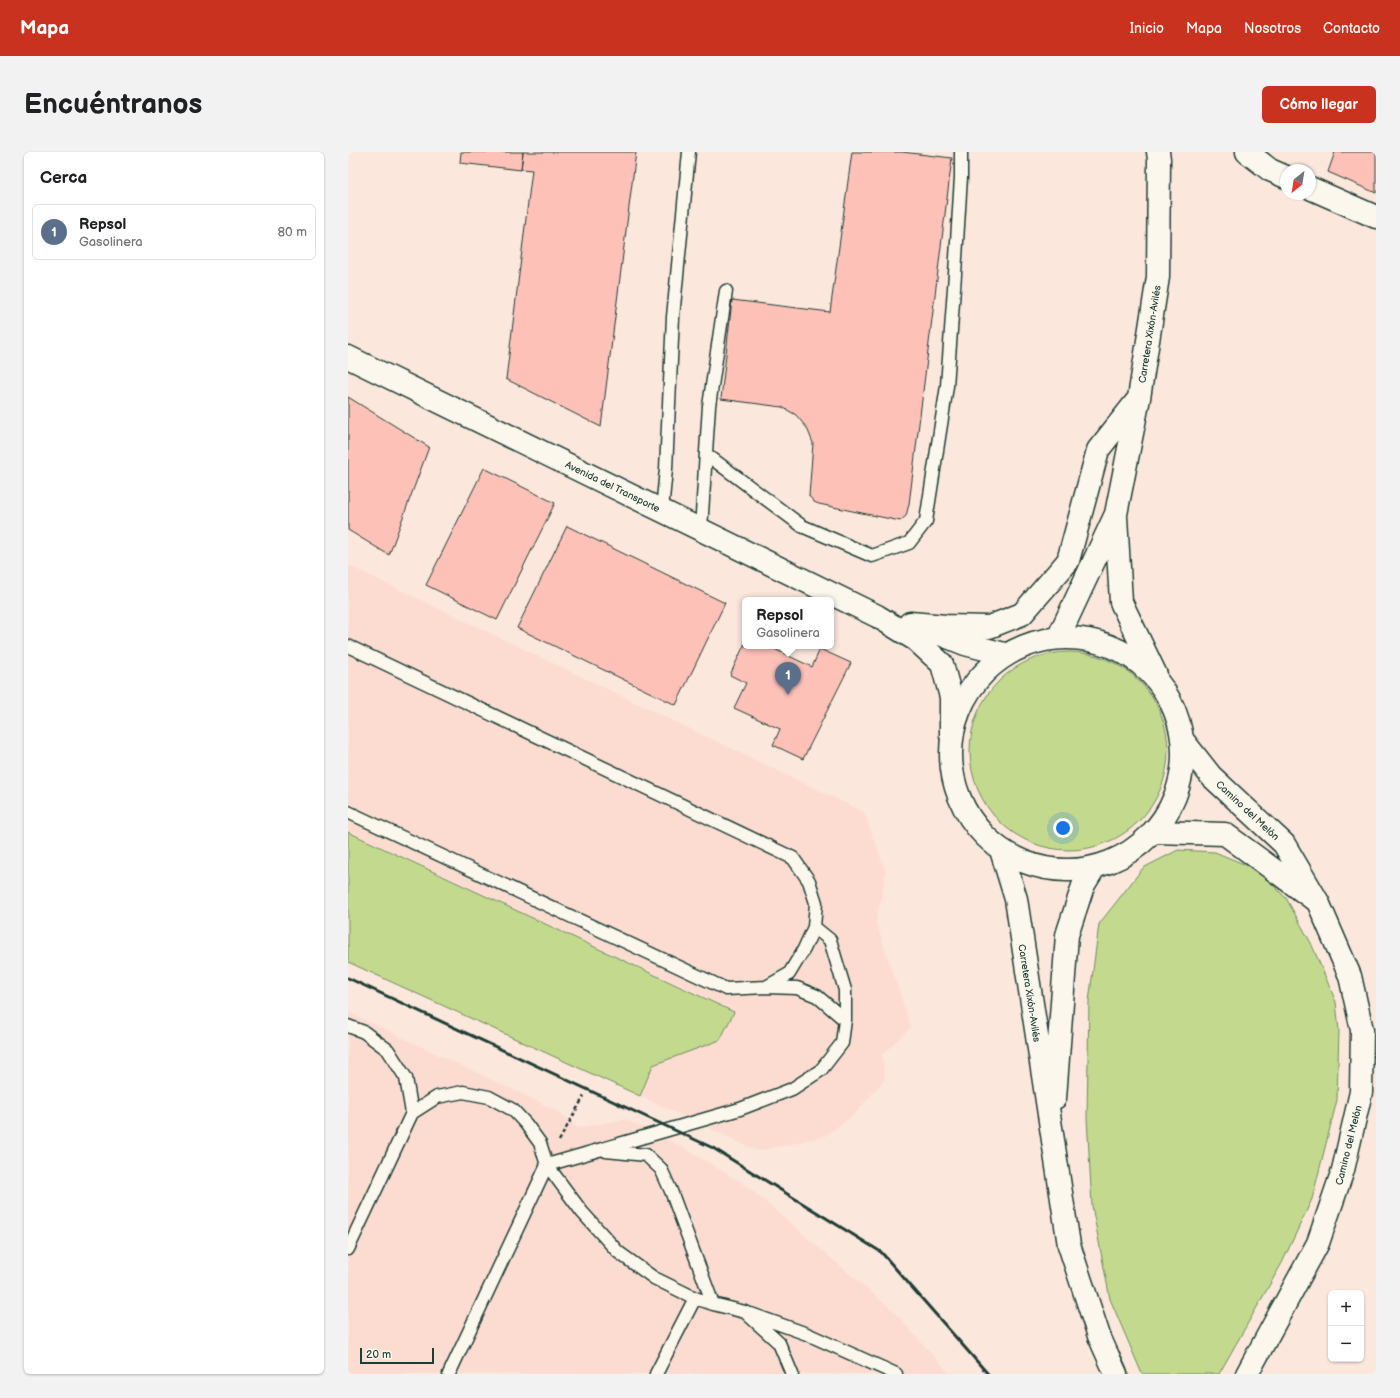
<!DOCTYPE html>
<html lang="es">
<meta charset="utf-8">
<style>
body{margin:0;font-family:"Balsamiq Sans",sans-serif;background:#f2f2f2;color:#202124}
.controls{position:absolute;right:12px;bottom:12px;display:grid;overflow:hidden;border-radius:6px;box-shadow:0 1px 3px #0004}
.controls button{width:36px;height:36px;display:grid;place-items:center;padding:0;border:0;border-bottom:1px solid #e0e0e0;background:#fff;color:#202124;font:20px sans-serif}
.compass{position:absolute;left:932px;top:12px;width:36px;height:36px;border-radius:50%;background:#fff;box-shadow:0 1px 3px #0004;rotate:210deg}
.scale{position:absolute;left:12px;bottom:10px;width:74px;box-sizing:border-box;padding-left:4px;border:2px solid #1f3d34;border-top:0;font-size:11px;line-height:14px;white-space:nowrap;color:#1f3d34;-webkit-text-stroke:3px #fbf7ec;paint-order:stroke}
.you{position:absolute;left:715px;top:676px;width:14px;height:14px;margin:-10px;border:3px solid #fff;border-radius:50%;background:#1a73e8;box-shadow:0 0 0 6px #1a73e833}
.badge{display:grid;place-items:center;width:26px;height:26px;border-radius:50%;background:#c8321e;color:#fff;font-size:13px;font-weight:700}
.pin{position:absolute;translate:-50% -33px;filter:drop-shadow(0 1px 2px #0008)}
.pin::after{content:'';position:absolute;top:21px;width:14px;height:12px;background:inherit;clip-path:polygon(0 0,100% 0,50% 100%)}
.popup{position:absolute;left:394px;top:445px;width:92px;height:52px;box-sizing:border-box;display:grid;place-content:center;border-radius:6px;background:#fff;filter:drop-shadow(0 1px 3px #0005);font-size:13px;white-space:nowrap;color:#757577}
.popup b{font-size:15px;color:#202124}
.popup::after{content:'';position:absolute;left:50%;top:100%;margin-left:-8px;border:8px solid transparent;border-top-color:#fff}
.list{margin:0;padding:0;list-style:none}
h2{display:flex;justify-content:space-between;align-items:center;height:52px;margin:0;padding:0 16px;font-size:17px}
h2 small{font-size:13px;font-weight:400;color:#757577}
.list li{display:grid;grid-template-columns:26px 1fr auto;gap:12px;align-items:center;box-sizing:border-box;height:56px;margin:0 8px 8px;padding:0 8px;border:1px solid #e0e0e0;border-radius:6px}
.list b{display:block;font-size:15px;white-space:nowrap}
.list p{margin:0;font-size:13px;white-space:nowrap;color:#757577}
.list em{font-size:13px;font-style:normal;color:#757577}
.map{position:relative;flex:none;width:1028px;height:1222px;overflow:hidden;border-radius:6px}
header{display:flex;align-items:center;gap:24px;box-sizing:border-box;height:56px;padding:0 20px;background:#c8321e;color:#fff}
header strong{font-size:19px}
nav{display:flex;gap:22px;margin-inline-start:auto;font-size:14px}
.intro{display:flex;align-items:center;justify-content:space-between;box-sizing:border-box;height:96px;padding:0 24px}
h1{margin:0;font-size:28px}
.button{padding:10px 18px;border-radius:6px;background:#c8321e;color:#fff;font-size:14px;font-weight:700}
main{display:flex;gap:24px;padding:0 24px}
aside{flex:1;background:#fff;border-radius:6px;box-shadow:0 1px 3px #0004}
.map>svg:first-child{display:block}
.built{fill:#fcdcd1}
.green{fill:#c2d98e;stroke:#708b61}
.building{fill:#fdc1b8;stroke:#1f3d34}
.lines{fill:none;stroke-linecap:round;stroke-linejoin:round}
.service-casing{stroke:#1f3d34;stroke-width:15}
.minor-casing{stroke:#1f3d34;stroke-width:25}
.trunk-casing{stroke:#1f3d34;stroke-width:25}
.path{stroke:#1f3d34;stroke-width:2.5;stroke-dasharray:4 3;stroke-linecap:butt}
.service{stroke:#fbf7ec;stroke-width:12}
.minor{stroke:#fbf7ec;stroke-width:22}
.trunk{stroke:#fbf7ec;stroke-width:22}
.rail{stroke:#1f3d34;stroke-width:3}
.labels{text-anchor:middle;stroke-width:3;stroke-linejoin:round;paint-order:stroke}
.street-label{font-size:10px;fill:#1f3d34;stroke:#fbf7ec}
</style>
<header>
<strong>Mapa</strong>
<nav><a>Inicio</a><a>Mapa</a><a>Nosotros</a><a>Contacto</a></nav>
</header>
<div class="intro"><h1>Encuéntranos</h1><a class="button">Cómo llegar</a></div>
<main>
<aside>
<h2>Cerca<small></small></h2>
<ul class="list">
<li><span class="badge" style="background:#5c6f8a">1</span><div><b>Repsol</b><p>Gasolinera</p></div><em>80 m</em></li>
</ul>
</aside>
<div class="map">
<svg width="1028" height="1222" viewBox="0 0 1028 1222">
<rect width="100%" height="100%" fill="#fce7dc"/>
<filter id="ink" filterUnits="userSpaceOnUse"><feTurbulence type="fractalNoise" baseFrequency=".025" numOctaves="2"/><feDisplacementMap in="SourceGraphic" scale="8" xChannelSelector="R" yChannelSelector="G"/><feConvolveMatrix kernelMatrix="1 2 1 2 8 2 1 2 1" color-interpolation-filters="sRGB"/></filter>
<g filter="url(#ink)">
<path class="built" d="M0,413L516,660L538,720L528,770L563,875L534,903L537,927L505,964L475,985L410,999L292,944L304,913L372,888L386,859L0,679Z
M0,860L212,960L229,976L277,967L337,996L400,1035L544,1158L602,1222H0Z"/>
<path class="green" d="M622 599a99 99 0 1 1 198 0a99 99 0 1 1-198 0Z
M0,680L386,860L372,888L305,913L292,944L0,810Z
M830,698L867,700L910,718L938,746L963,791L988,850L991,878L989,948L964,1047L934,1111L871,1222H794L762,1147L744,1054L739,966L741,849L751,772L795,716Z"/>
<path class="building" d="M113,0H175L173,18L112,11Z
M175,0H288L253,275L158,227L184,18L173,17Z
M504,0H554L604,6L561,352L558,364L552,369L471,352L466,350L461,344L465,291L459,276L448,263L434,255L373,247L384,148L482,160Z
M987,0H1028V41L980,20Z
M0,245L81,295L41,403L0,378Z
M136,316L207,351L149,468L78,433Z
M219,374L377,451L328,553L169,476Z
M397,491V494H420L464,515L472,497L503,511L455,607L425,593L432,577L386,556L398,531L382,523Z"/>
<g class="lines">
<defs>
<path id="service" d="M358,302L454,374L524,404L561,391L578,369L599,234L607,122L613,25V0
M314,358L318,317L325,165L341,0
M353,377L361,254L378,139
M0,494L445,706L461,729L468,751L466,775L456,797L441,822L418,835L378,837L0,660
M418,835L449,836L469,844L497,868
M0,874L16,880L40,898L58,926L64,961
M258,999L298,1003L313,1017L323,1039L365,1152L397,1160L431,1191L444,1222
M0,1097L64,961L89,945L115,940L141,945L165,958L178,972L192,991L199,1013L101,1222
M365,1152L347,1146L306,1126L270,1100L234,1060L199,1013L392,957L444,937L473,918L494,891L497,868V838L482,788L466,775
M403,1162L459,1182L548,1222
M308,1222L347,1146"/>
<path id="minor" d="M899,0L922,18L938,25
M962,36L1028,65
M0,205L529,464L568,488L594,512L603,545V583
M572,474L617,492L656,502
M837,591L863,624L936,692L970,750L1002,824L1014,878L1013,940L995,1018L970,1091L899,1222
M807,680L877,682L964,746"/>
<path id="trunk" d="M768,365L773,450L808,523
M562,471L598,474L641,475L674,462L720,409L750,298L788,250
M711,484L768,362L791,246L810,125L811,7L810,0
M603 602a116 116 0 1 1 232 0a116 116 0 1 1-232 0Z
M653,698L668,747L721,1093L751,1184L768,1222
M707,946L719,783L735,734L746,716"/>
</defs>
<use href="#service" class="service-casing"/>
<use href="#minor" class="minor-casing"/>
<use href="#trunk" class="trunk-casing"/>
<path class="path" d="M211,989L236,944"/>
<use href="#service" class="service"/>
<use href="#minor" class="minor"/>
<use href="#trunk" class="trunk"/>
<path class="rail" d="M0,826L365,996L533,1100L640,1222"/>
</g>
</g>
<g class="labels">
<g class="street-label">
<text transform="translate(801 182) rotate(-81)" y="4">Carretera Xixón-Avilés</text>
<text transform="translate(265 334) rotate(26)" y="4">Avenida del Transporte</text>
<text transform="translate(900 658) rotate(43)" y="4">Camino del Melón</text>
<text transform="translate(682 841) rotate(81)" y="4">Carretera Xixón-Avilés</text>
<text transform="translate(1000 993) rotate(-76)" y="4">Camino del Melón</text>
</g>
</g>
</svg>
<div class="controls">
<button>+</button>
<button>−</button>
</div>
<svg class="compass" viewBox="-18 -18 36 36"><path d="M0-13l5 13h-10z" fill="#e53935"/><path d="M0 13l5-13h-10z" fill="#757577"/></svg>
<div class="scale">20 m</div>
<div class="you"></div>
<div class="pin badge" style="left:440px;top:543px;background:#5c6f8a">1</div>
<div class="popup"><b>Repsol</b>Gasolinera</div>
</div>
</main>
